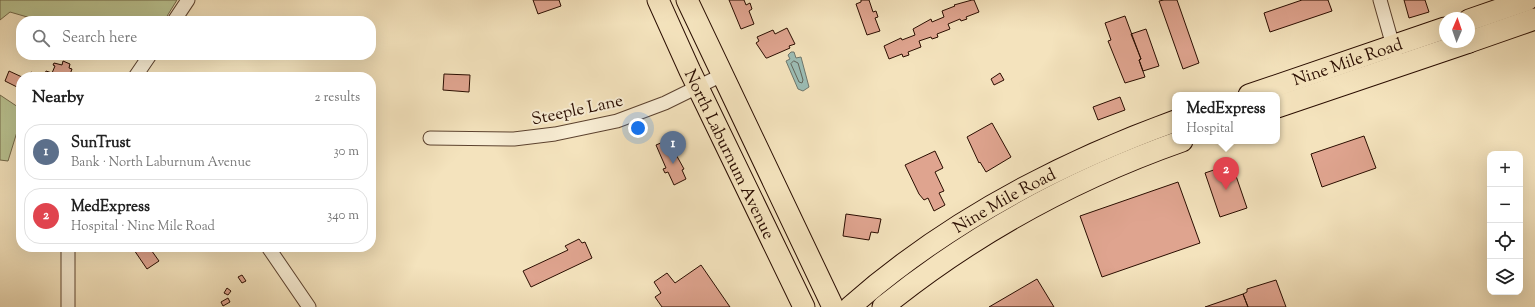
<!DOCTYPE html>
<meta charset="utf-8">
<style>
body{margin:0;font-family:"Sorts Mill Goudy",serif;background:#f2f2f2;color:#222}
.controls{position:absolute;right:12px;bottom:12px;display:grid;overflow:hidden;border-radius:8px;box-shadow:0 4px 16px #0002}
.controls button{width:36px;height:36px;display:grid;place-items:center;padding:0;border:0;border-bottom:1px solid #e0e0e0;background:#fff;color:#222;font:20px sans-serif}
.compass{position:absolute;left:1439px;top:12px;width:36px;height:36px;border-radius:50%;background:#fff;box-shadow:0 4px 16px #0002;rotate:2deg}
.you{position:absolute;left:638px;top:128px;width:14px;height:14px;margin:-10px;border:3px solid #fff;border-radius:50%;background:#1a73e8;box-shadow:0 0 0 6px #1a73e833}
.badge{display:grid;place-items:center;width:26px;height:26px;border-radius:50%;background:#7c3aed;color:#fff;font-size:13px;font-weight:700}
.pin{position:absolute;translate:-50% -33px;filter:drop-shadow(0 1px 2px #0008)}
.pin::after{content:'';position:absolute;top:21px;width:14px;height:12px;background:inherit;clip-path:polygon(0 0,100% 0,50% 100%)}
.popup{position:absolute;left:1172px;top:92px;width:108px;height:52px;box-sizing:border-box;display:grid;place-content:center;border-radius:8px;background:#fff;filter:drop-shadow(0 1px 3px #0005);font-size:13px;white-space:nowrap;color:#767676}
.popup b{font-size:15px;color:#222}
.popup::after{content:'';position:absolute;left:50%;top:100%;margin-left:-8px;border:8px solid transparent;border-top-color:#fff}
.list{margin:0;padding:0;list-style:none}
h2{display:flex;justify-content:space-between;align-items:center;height:52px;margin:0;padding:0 16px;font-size:17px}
h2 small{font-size:13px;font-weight:400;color:#767676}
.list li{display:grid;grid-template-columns:26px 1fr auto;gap:12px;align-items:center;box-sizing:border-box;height:56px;margin:0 8px 8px;padding:0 8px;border:1px solid #e0e0e0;border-radius:16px}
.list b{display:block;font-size:15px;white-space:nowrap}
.list p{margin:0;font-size:13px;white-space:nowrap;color:#767676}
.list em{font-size:13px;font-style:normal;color:#767676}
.icon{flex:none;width:22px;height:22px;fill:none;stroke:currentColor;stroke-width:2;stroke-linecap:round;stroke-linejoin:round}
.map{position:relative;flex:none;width:1535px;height:307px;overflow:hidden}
.search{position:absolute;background:#fff;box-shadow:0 4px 16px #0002;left:16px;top:16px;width:360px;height:44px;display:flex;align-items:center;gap:10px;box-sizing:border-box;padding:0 14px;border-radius:16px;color:#767676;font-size:15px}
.panel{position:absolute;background:#fff;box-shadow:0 4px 16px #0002;left:16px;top:72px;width:360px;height:180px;border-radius:16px}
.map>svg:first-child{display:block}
.green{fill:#bac492;stroke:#726849}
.water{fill:#9cbdb5;stroke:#6e776d}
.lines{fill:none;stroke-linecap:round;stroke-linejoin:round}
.shore{stroke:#63655a;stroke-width:1}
.building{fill:#dfa48f;stroke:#2a0d00}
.street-casing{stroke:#5c422f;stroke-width:15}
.primary-casing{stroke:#2a0d00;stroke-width:23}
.street{stroke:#f8edd4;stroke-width:13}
.primary{stroke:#f4e3bd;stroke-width:21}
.labels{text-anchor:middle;stroke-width:4;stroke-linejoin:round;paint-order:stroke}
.street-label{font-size:17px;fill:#2a0d00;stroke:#f8edd4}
</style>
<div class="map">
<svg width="1535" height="307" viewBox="0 0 1535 307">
<rect width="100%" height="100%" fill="#f4e3bd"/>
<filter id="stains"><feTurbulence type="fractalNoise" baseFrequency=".005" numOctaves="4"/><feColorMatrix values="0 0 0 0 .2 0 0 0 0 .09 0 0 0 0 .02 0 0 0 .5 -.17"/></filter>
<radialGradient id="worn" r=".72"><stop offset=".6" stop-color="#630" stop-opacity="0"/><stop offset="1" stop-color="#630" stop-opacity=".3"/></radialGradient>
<path class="green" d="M0,0H177L164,21H41L10,12L0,20Z
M0,95L21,109V119L8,161L0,160Z"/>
<path class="water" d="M791,52H794L796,58L801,57L809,87L803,91L798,89L786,61L790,59L788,55Z"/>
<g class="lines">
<path class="shore" d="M794,61L798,63L803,80L802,83L799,82L791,64Z"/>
</g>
<path class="building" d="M533,0H559L561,6L538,14Z
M729,0H744L746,5L750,3L752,9L749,11L754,24L741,29Z
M861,0H869L873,12L876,11L878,17L875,18L880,31L867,35L856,4L861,2Z
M972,0H974L979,12L966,17L967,19L961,21L960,19L948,24L950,29L937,34L938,37L932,39L931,37L919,41L921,47L908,52L909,55L903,57L902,54L889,59L884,46L901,38L902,40L915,35L913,29L931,19L932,22L944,17L942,11L955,6L954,5Z
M1164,0H1177L1199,63L1183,69L1159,1Z
M1302,0H1328L1332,11L1270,32L1264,13Z
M1404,0H1425L1429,12L1409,18Z
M1125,16L1141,59L1139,60L1145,77L1125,83L1108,41L1111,40L1105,23Z
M787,28L795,44L789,46L790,48L767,58H766L756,43L759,41L757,37L773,30L775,34Z
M1146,29L1159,66L1143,71L1139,60L1141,59L1131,34Z
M63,61L70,64L69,68L72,69L69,77H44L46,71L52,73L55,66L53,65L54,63L62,65Z
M9,71L22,77L21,89L5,81Z
M31,72L42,77H29Z
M1000,73L1004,80L994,85L991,79Z
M444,74L470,75L469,92L443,90Z
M1120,97L1125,110L1098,120L1093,107Z
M992,123L1011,157L986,172L980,162L979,163L967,137Z
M1364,136L1376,168L1322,187L1311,154Z
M668,140L684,169L682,170L686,179L674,185L668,172L665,173L663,169L666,168L656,145Z
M935,151L943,168L935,172L944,191L939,193L945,205L934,211L928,198L924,200L919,194L905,165Z
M1234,163L1237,172L1235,173L1247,208L1220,217L1205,173Z
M1178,182L1200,243L1102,277L1080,216Z
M846,214L881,219L878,233L871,232L869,240L843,236Z
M579,239L582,243L585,242L592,258L531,287L523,271L568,250L565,246Z
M132,247H149L159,261L147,269Z
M701,265L730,307H662L655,297L661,293L654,282L667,273L675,283Z
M242,275L246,281L242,283L238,277Z
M1037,279L1054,307H989Z
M1276,280L1286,307H1248L1243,294L1247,292V289Z
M227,288L231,291L228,295L224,293Z
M1243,294L1248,307H1205Z
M228,298L230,302L223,306L221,302Z"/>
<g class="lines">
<defs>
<path id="street" d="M1380,0L1395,53
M174,21L188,0
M135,77L150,55
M430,138L514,139L555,134L617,121L665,103L722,75
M268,247L309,307
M68,307V247"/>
<g id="primary">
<path id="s1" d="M658,0L690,71L804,307"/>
<path d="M687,0L833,307"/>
<path d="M1469,20L1527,0"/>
<path d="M1469,42L1535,19"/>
<path id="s2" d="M1249,95L1445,28"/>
<path d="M1277,107L1469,42"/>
<path id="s3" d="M850,307C944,224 1057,164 1175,121"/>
<path d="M883,307C972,235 1074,179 1182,141"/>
</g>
</defs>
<use href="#street" class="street-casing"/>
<use href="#primary" class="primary-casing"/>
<use href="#street" class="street"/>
<use href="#primary" class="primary"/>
</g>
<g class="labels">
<g class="street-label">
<text dy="6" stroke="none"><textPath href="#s2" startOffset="104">Nine Mile Road</textPath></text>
<text transform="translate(577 109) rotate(-12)" y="6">Steeple Lane</text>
<text dy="6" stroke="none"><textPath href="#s1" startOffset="170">North Laburnum Avenue</textPath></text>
<text dy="6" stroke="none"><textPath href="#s3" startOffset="188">Nine Mile Road</textPath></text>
</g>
</g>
<rect width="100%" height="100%" filter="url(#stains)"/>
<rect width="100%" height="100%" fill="url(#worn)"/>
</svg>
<div class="controls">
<button>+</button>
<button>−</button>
<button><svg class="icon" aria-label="locate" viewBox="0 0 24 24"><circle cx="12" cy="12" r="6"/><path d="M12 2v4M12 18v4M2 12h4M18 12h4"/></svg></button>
<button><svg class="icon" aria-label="layers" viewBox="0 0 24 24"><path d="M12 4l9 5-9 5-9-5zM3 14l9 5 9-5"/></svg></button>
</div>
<svg class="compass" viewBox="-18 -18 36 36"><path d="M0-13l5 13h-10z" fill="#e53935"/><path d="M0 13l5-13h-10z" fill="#767676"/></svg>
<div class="you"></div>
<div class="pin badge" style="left:673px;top:164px;background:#5c6f8a">1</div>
<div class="pin badge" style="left:1226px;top:190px;background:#e0444e">2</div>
<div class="popup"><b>MedExpress</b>Hospital</div>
<div class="search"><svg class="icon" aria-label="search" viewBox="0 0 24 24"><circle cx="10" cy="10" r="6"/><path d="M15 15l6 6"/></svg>Search here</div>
<section class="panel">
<h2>Nearby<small>2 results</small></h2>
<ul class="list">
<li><span class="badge" style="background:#5c6f8a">1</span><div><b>SunTrust</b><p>Bank · North Laburnum Avenue</p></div><em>30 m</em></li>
<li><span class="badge" style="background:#e0444e">2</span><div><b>MedExpress</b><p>Hospital · Nine Mile Road</p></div><em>340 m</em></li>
</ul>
</section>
</div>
